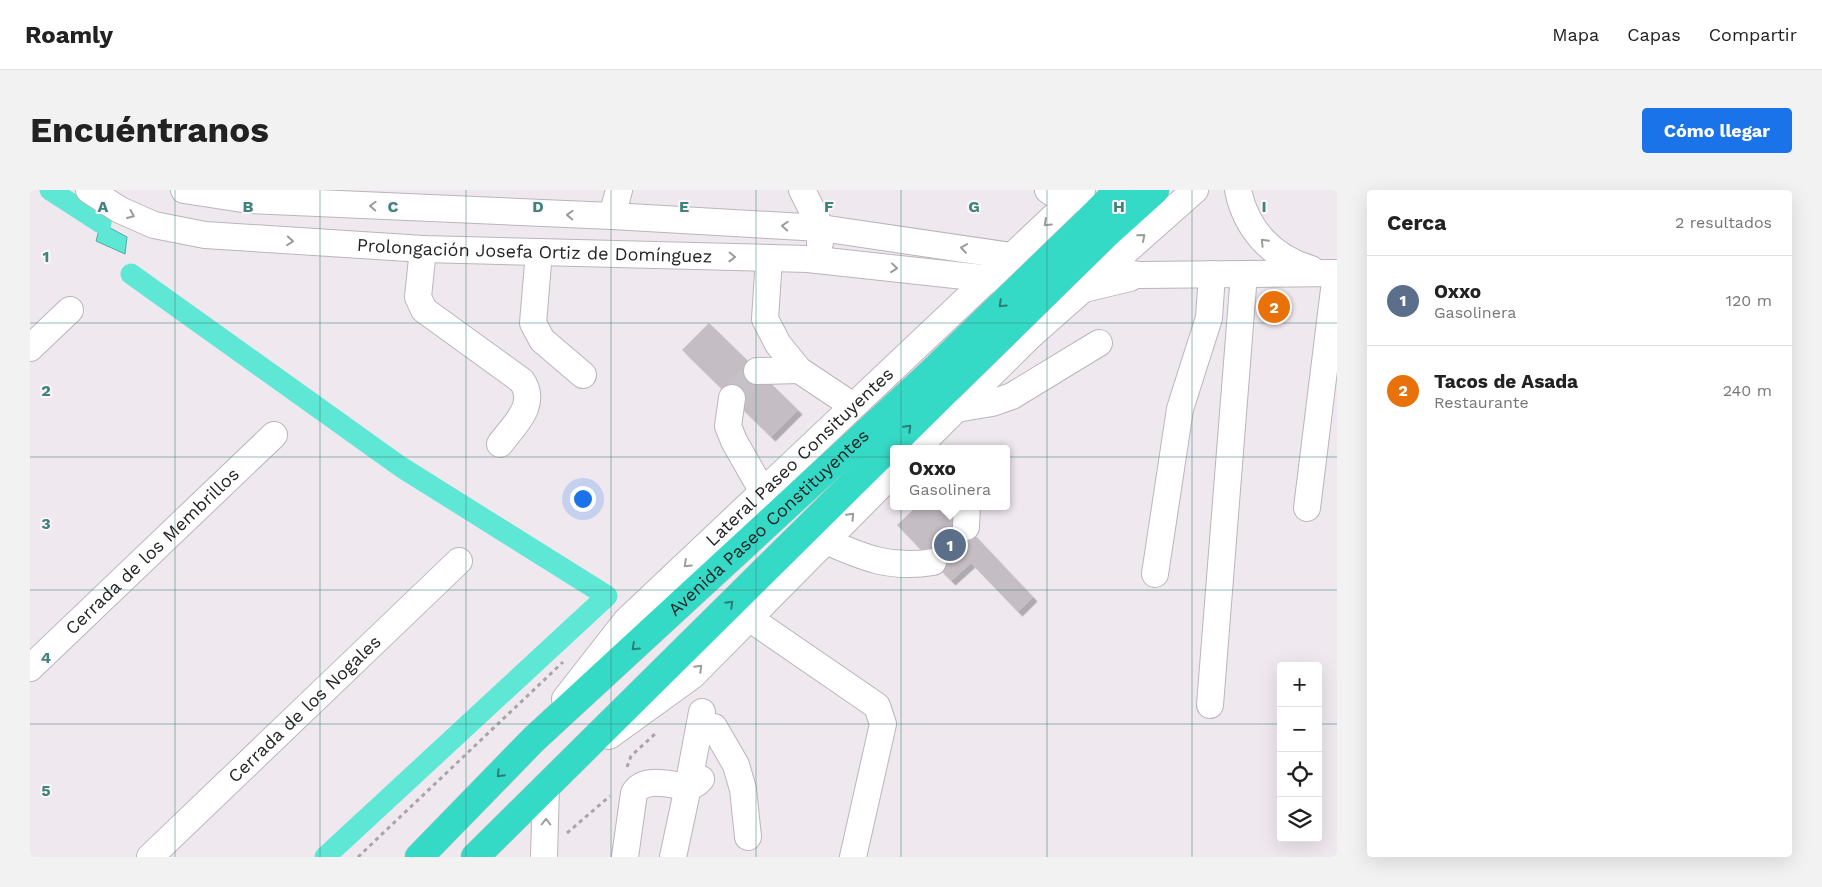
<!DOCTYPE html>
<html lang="es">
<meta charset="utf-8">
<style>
body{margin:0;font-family:"Work Sans",sans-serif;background:#f2f2f2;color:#222}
.controls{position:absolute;right:15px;bottom:15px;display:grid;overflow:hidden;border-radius:5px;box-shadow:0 5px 20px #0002}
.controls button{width:45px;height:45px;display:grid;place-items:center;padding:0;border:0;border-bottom:1px solid #e0e0e0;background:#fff;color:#222;font:25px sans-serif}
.you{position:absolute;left:552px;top:308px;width:18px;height:18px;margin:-12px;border:4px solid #fff;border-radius:50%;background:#1a73e8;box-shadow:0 0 0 8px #1a73e833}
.badge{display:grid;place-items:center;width:32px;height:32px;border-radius:50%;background:#1a73e8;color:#fff;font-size:16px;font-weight:700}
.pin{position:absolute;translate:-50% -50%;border:2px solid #fff;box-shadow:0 1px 5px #0006}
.popup{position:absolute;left:860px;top:255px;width:120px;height:65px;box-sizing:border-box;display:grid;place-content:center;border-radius:5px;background:#fff;filter:drop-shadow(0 1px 4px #0005);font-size:16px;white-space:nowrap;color:#767676}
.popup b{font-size:19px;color:#222}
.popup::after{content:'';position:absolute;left:50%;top:100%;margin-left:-10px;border:10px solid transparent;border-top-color:#fff}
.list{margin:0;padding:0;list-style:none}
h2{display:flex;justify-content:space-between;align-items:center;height:65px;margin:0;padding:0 20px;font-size:21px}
h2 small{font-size:16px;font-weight:400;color:#767676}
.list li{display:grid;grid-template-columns:32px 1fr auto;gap:15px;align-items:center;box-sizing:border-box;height:90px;padding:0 20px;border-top:1px solid #e0e0e0}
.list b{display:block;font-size:19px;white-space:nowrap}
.list p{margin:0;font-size:16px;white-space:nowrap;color:#767676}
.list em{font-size:16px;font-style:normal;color:#767676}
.icon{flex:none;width:28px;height:28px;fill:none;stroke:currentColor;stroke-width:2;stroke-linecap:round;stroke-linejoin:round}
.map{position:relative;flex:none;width:1307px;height:667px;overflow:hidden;border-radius:5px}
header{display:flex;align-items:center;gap:30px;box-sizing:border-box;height:70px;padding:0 25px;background:#fff;border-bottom:1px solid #e0e0e0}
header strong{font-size:24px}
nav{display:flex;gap:28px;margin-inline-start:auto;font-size:18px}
.intro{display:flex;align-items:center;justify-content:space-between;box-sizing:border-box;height:120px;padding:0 30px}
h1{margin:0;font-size:35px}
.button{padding:12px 22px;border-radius:5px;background:#1a73e8;color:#fff;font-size:18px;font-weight:700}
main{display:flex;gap:30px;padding:0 30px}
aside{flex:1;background:#fff;border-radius:5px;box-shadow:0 5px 20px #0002}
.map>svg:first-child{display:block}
.water{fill:#5fe7d5;stroke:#4eaca0}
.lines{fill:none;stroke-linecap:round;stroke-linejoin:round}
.canal{stroke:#5fe7d5;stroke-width:21}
.building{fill:#c4bdc3;filter:url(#shadow)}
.minor-tunnel{stroke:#c7c1c7;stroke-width:26;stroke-dasharray:26 13;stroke-linecap:butt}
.minor-casing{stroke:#bbb5bb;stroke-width:28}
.highway-casing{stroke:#c6c6c6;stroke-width:29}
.path{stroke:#a9a4a9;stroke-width:3;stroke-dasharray:4 4;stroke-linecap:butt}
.minor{stroke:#fff;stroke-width:26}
.highway{stroke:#35dac7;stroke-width:28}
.highway-bridge-casing{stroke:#c6c6c6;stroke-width:29;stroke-linecap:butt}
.highway-bridge{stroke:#35dac7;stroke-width:28}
.oneway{stroke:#9d9c9d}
.oneway2{stroke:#2d7e76}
.grid{fill:none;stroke:#3f847b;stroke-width:1;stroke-opacity:0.55}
.labels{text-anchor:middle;stroke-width:4;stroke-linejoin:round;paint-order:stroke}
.street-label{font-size:18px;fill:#252325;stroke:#fcf5fc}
.grid-label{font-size:16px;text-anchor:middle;font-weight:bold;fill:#3f847b;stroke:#fcf5fc;stroke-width:4;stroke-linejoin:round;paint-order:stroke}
</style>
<header>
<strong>Roamly</strong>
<nav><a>Mapa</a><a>Capas</a><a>Compartir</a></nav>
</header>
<div class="intro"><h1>Encuéntranos</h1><a class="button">Cómo llegar</a></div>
<main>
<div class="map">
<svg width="1307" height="667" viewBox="0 0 1307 667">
<defs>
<filter id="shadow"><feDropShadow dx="4.5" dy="4.5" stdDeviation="0" flood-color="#0004"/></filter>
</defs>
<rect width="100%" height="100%" fill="#efe8ef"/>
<path class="water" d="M71,33L97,47L95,64L66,51Z"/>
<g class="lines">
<path class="canal" d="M20,0L71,33
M101,84L371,277L577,406L295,667"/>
</g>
<path class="building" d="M679,133L768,220L741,247L652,160Z
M887,316H917L1003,407L988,422L941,373L921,391L867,335Z"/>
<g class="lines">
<path class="minor-tunnel" d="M702,208L727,181
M903,372L936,337"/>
<defs>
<g id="minor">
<path id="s1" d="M59,0L90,20L124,35L175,45L393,59L778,69L1054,99L1100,88"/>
<path d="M154,0L219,10L582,26L791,38L1110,85L1307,83"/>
<path d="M772,0L791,38L790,53"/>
<path d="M1018,0L1038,13"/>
<path d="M1208,0C1216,40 1243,68 1281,79"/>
<path d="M582,26L589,0"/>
<path d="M393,59L388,107L394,120L492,191C508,215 484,235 470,254"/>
<path d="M509,62L503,133L512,150L553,185"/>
<path d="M739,68L735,129L748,154L769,180L823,216"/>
<path d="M0,158L40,120"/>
<path d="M727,181L769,180"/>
<path d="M702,208L698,236L704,251L733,302"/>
<path d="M926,219L962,213L982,206L1069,153"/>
<path d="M886,259L999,147L1165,0"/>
<path d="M1277,318L1306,83"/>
<path d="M936,337L937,316"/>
<path d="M796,351C834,368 861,379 903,372"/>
<path d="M1125,384L1150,219L1179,128L1182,84"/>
<path d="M719,428L847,516L853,534L823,667"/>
<path id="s2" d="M0,478L244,245"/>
<path id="s3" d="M535,509L596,431L1052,0"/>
<path d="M1180,515L1214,84"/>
<path d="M684,537L706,575L713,599L718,647"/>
<path d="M579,546L662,486L864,282"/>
<path id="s4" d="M120,667L429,371"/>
<path d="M514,667L516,596"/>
<path d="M595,667L604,603C614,586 641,595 658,597L672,522"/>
<path d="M643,667L658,597L667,593L671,589"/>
</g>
<g id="highway">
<path d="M1057,32L1089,0"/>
<path d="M1074,46L1125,0"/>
<path id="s5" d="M389,667L504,549L901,183"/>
<path d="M445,667L919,198"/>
</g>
</defs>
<use href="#minor" class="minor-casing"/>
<use href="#highway" class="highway-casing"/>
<path class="path" d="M597,577L601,566L626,543
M537,643L580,606
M328,667L533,472"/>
<use href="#minor" class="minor"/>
<use href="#highway" class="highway"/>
<defs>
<path id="highway-bridge" d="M901,183L1057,32
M919,198L1074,46"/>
</defs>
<use href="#highway-bridge" class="highway-bridge-casing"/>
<use href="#highway-bridge" class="highway-bridge"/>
</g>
<defs><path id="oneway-chevron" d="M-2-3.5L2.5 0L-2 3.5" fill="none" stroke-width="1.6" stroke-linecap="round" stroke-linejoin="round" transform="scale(1.25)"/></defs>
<g class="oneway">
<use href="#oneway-chevron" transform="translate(343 16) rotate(-177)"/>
<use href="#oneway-chevron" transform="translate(101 25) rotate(24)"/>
<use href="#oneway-chevron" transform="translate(540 25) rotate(-178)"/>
<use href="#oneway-chevron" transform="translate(1017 33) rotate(137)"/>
<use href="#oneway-chevron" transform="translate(755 36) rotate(-177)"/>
<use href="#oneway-chevron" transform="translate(1112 47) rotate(-41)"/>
<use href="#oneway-chevron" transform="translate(260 51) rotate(4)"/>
<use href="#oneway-chevron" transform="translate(1234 52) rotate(-134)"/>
<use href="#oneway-chevron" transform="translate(934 58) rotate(-172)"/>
<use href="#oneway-chevron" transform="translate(702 67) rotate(1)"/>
<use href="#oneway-chevron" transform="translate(864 78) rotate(6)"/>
<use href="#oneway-chevron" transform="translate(821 326) rotate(-46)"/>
<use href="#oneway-chevron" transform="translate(657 374) rotate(137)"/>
<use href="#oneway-chevron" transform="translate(669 478) rotate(-45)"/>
<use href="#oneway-chevron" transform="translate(516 632) rotate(-90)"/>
</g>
<g class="oneway2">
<use href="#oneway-chevron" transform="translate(972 114) rotate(136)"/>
<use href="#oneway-chevron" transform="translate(878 238) rotate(-45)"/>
<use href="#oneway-chevron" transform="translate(700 414) rotate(-45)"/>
<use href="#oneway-chevron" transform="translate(605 457) rotate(137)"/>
<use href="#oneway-chevron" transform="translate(470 584) rotate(134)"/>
</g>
<path class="grid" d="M145,0V667M290,0V667M436,0V667M581,0V667M726,0V667M871,0V667M1017,0V667M1162,0V667M0,133H1307M0,267H1307M0,400H1307M0,534H1251M1288,534H1307"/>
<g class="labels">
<g class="street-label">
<text dy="6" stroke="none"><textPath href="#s1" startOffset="456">Prolongación Josefa Ortiz de Domínguez</textPath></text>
<text dy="6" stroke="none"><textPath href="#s3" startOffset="338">Lateral Paseo Consituyentes</textPath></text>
<text dy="6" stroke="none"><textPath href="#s5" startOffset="484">Avenida Paseo Constituyentes</textPath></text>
<text dy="6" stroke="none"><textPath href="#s2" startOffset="169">Cerrada de los Membrillos</textPath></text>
<text dy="6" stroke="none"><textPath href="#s4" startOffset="214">Cerrada de los Nogales</textPath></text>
</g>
</g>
<g class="grid-label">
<text x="73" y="22">A</text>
<text x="218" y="22">B</text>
<text x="363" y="22">C</text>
<text x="508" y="22">D</text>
<text x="654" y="22">E</text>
<text x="799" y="22">F</text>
<text x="944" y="22">G</text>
<text x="1089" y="22">H</text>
<text x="1234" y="22">I</text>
<text x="16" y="72">1</text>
<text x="16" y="206">2</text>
<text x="16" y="339">3</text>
<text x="16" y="473">4</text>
<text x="16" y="606">5</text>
</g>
</svg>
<div class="controls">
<button>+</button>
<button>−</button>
<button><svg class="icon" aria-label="locate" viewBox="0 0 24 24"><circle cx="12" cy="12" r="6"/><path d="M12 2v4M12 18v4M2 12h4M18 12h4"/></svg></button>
<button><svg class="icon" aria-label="layers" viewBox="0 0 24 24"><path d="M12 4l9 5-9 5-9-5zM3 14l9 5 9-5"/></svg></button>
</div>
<div class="you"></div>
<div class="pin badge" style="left:920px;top:355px;background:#5c6f8a">1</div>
<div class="popup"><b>Oxxo</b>Gasolinera</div>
<div class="pin badge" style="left:1244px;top:117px;background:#e8710a">2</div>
</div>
<aside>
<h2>Cerca<small>2 resultados</small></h2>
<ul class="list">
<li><span class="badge" style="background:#5c6f8a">1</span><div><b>Oxxo</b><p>Gasolinera</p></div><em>120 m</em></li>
<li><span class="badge" style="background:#e8710a">2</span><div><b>Tacos de Asada</b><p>Restaurante</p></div><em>240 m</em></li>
</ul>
</aside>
</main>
